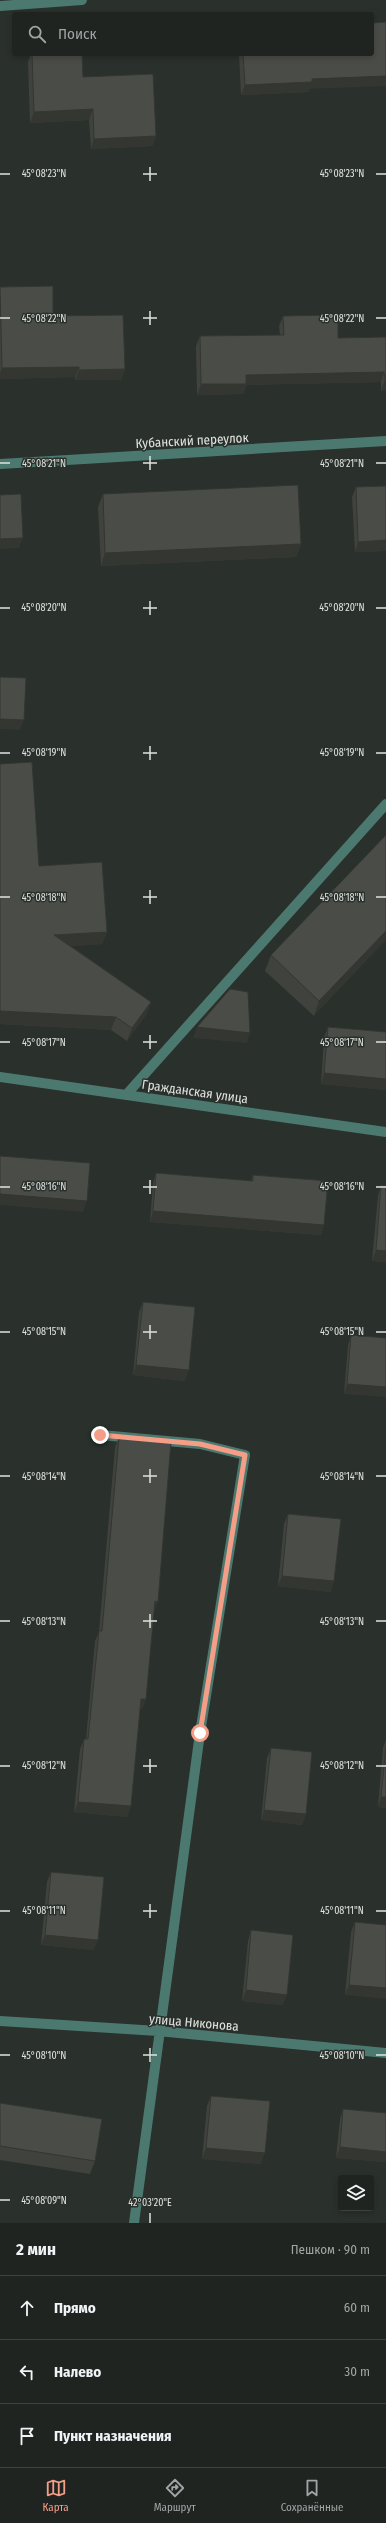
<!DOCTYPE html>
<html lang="ru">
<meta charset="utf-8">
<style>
body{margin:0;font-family:"Fira Sans Condensed",sans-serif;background:#282c2a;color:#f1f3f6}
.controls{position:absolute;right:12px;bottom:12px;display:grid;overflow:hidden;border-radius:4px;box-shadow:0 2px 6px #0003}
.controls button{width:36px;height:36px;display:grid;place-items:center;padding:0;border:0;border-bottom:1px solid #3d413f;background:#202421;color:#f1f3f6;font:20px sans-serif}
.stop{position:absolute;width:12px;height:12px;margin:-9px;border:3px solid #f49e88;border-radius:50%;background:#fff}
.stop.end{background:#f49e88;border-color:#fff;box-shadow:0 1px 4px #0008}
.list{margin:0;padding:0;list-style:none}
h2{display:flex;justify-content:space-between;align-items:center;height:52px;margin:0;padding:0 16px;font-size:17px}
h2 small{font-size:13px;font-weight:400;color:#a2a4a5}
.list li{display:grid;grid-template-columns:26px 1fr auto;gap:12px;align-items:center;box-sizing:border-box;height:64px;padding:0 16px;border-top:1px solid #3d413f}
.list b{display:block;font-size:15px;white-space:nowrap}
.list em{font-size:13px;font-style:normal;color:#a2a4a5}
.icon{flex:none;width:22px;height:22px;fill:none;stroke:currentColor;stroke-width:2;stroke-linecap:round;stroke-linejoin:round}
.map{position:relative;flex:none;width:386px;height:2223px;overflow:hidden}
.search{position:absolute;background:#202421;box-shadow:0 2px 6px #0003;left:12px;right:12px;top:12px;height:44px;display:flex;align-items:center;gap:10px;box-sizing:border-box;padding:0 14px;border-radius:4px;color:#a2a4a5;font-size:15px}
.sheet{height:244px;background:#202421}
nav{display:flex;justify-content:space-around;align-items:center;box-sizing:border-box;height:56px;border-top:1px solid #3d413f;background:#202421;font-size:11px;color:#a2a4a5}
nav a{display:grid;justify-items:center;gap:2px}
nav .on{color:#f49e88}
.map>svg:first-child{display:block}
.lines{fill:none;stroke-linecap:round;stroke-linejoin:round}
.minor{stroke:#4c796f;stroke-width:10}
.wall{fill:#40423d}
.shaded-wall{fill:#343632}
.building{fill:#4a4d47;stroke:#343632}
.route{stroke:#f49e88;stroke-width:5}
.ticks{fill:none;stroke:#dfe3e0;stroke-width:1.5}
.labels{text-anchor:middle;stroke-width:3;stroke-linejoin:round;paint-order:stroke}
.street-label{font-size:13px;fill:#dfe3e0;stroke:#2a302c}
.ticks-label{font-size:10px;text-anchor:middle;fill:#dfe3e0;stroke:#2a302c;stroke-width:3;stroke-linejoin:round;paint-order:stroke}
</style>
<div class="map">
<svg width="386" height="2223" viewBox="0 0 386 2223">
<rect width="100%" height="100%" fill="#2a302c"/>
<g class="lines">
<path class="minor" d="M0,6L82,0
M0,464L386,441
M0,1077L386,1132
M126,1095L386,804
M101,1435L200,1444L245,1455L200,1733L134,2223
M0,2021L158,2031L386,2053"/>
</g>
<path class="wall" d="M31,54H82L83,77L156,136L152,146L91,149L89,120L30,123L28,62Z
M239,54H372L309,89V92L241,95Z
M0,287L53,316L125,369L121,380H75V377L0,379Z
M283,316L338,338L386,337V390L381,391V382L246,385L243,394L197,395L196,346L200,336L280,335L279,326Z
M386,486V551L355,552L352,497L356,487Z
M103,494L301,544L296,557L101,566L98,507Z
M0,764L39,866L107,932L102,944L71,946L151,1002L146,1015L127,1041L111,1030L0,1024Z
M386,835L314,1016L265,971L271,955Z
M328,1027L386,1032V1090L321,1084L324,1037Z
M156,1173L251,1181L253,1175L324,1225L321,1235L150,1222L153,1183Z
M381,1185L386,1262L372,1261L378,1196Z
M143,1302L185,1381L133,1375L139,1312Z
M351,1335L386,1338L344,1394L348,1345Z
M119,1437L154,1611L146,1699L142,1709H140L131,1806L127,1817L74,1812L80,1749L84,1739H86L95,1641L99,1632L115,1447Z
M288,1514L331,1592L278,1586L284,1524Z
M386,1740V1808L378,1807L383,1748Z
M271,1748L306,1814L302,1825L261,1820L267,1758Z
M51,1872L94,1950L41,1945L47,1882Z
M355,1922L386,1925L345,1995L351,1932Z
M251,1930L283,2005L242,2001L248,1941Z
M211,2096L261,2164L202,2159L207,2106Z
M0,2103L95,2161L90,2174L0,2160Z
M343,2109L386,2113V2162L336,2158L340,2119Z"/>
<path class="shaded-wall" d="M386,76V86L309,89V92L241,95L245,85L312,79Z
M93,109L89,120L30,123L34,112Z
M156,136L152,146L91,149L94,139Z
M79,367L75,377L0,379V373L2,368Z
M125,369L121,380H75L79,370Z
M384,372L381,382L246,385L243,394L197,395L201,384L246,375Z
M385,380H386V390L381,391Z
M23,538L19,548L0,549V539Z
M386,540V551L355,552L358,542Z
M301,544L296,557L101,566L105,553Z
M0,719L24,720L20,730L0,729Z
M386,931V940L314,1016L319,1001Z
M107,932L102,944L50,948L54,935Z
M151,1002L146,1015L127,1041L132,1028Z
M0,1011L116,1017L111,1030L0,1024Z
M197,1027L250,1033L247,1043L193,1038Z
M324,1073L386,1079V1090L321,1084Z
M0,1194L87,1201L83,1212L0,1205Z
M153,1211L324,1225L321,1235L150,1222Z
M376,1250L386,1251V1262L372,1261Z
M136,1365L189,1370L185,1381L133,1375Z
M347,1384L386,1387V1397L344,1394Z
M282,1576L334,1581L331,1592L278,1586Z
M155,1601L158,1602L154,1612Z
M141,1699H146L142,1709H137Z
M381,1797H386V1808L378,1807Z
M78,1802L131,1806L127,1817L74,1812Z
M264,1810L306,1814L302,1825L261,1820Z
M45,1935L98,1940L94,1950L41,1945Z
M349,1985L386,1988V1999L345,1995Z
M246,1990L287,1995L283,2005L242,2001Z
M340,2147L386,2152V2162L336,2158Z
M206,2148L265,2153L261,2164L202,2159Z"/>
<path class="building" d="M386,22V76L312,79V82L245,85L243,54H372V23Z
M32,54H82L83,77L153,74L156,136L94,139L93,109L34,112Z
M53,286V316L123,315L125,369L79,370V367L2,368L0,287Z
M338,315V338L386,337V380H385L384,372L246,375V384H201L200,336L284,335L283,316Z
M298,485L301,544L105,553L103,494Z
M386,486V540L358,542L356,487Z
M21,494L23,538L0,539V495Z
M0,677L26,678L24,720L0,719Z
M32,762L39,866L102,862L107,932L54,935L151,1002L132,1028L116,1017L0,1011V764Z
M386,835V931L319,1001L271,955Z
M230,989L248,992L250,1033L197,1027Z
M328,1027L386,1032V1079L324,1073Z
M0,1156L90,1163L87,1201L0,1194Z
M156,1173L253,1181V1175L328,1181L324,1225L153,1211Z
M381,1185L386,1186V1251L376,1250Z
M143,1302L195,1307L189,1370L136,1365Z
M351,1335L386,1338V1387L347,1384Z
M119,1437L171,1442L158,1602L155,1601L146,1699H141L131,1806L78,1802L84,1739H88L99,1631H102Z
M288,1514L341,1519L334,1581L282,1576Z
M386,1746V1797H381Z
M271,1748L312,1752L306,1814L264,1810Z
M51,1872L104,1877L98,1940L45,1935Z
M355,1922L386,1925V1988L349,1985Z
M251,1930L293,1935L287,1995L246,1990Z
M211,2096L270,2101L265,2153L206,2148Z
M0,2103L102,2119L95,2161L0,2146Z
M343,2109L386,2113V2152L340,2147Z"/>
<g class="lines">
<path class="route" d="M100,1435L200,1444L245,1455L200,1733"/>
</g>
<path class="ticks" d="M150,167V181M0,174H10M143,174H157M376,174H386M150,311V325M0,318H10M143,318H157M376,318H386M150,456V470M0,463H10M143,463H157M376,463H386M150,601V615M0,608H10M143,608H157M376,608H386M150,746V760M0,753H10M143,753H157M376,753H386M150,890V904M0,897H10M143,897H157M376,897H386M150,1035V1049M0,1042H10M143,1042H157M376,1042H386M150,1180V1194M0,1187H10M143,1187H157M376,1187H386M150,1325V1339M0,1332H10M143,1332H157M376,1332H386M150,1469V1483M0,1476H10M143,1476H157M376,1476H386M150,1614V1628M0,1621H10M143,1621H157M376,1621H386M150,1759V1773M0,1766H10M143,1766H157M376,1766H386M150,1904V1918M0,1911H10M143,1911H157M376,1911H386M150,2048V2062M0,2055H10M143,2055H157M376,2055H386M0,2200H10M150,2213V2223"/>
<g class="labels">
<g class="street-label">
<text transform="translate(192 440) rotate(-3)" y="5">Кубанский переулок</text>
<text transform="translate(195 1091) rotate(8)" y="5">Гражданская улица</text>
<text transform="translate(194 2022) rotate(5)" y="5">улица Никонова</text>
</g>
</g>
<g class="ticks-label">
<text x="44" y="177">45°08'23"N</text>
<text x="342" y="177">45°08'23"N</text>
<text x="44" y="322">45°08'22"N</text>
<text x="342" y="322">45°08'22"N</text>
<text x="44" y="467">45°08'21"N</text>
<text x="342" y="467">45°08'21"N</text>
<text x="44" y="611">45°08'20"N</text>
<text x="342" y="611">45°08'20"N</text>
<text x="44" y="756">45°08'19"N</text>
<text x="342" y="756">45°08'19"N</text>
<text x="44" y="901">45°08'18"N</text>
<text x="342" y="901">45°08'18"N</text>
<text x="44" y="1046">45°08'17"N</text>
<text x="342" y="1046">45°08'17"N</text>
<text x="44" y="1190">45°08'16"N</text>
<text x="342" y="1190">45°08'16"N</text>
<text x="44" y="1335">45°08'15"N</text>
<text x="342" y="1335">45°08'15"N</text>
<text x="44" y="1480">45°08'14"N</text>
<text x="342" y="1480">45°08'14"N</text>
<text x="44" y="1625">45°08'13"N</text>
<text x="342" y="1625">45°08'13"N</text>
<text x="44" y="1769">45°08'12"N</text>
<text x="342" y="1769">45°08'12"N</text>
<text x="44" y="1914">45°08'11"N</text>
<text x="342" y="1914">45°08'11"N</text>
<text x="44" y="2059">45°08'10"N</text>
<text x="342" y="2059">45°08'10"N</text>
<text x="44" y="2204">45°08'09"N</text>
<text x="150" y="2206">42°03'20"E</text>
</g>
</svg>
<div class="controls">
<button><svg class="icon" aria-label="layers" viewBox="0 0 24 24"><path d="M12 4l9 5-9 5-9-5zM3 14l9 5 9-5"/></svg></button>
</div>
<div class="stop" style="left:200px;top:1733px"></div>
<div class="stop end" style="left:100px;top:1435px"></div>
<div class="search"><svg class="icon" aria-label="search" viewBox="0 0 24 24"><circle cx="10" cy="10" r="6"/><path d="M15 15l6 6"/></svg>Поиск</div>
</div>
<section class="sheet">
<h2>2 мин<small>Пешком · 90 m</small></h2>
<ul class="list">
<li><svg class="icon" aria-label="ahead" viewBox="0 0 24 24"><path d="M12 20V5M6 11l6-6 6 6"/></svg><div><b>Прямо</b></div><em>60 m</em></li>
<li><svg class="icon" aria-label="left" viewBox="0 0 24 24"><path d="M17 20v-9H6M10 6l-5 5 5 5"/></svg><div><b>Налево</b></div><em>30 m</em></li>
<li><svg class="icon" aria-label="arrive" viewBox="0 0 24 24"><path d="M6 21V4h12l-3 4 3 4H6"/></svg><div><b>Пункт назначения</b></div></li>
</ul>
</section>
<nav>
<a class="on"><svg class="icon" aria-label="map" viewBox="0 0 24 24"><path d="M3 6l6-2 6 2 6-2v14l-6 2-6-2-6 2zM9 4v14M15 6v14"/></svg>Карта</a>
<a><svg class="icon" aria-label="directions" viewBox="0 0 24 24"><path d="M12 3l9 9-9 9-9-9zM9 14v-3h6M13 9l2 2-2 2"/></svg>Маршрут</a>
<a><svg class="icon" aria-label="saved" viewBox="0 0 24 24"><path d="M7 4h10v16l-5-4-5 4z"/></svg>Сохранённые</a>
</nav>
